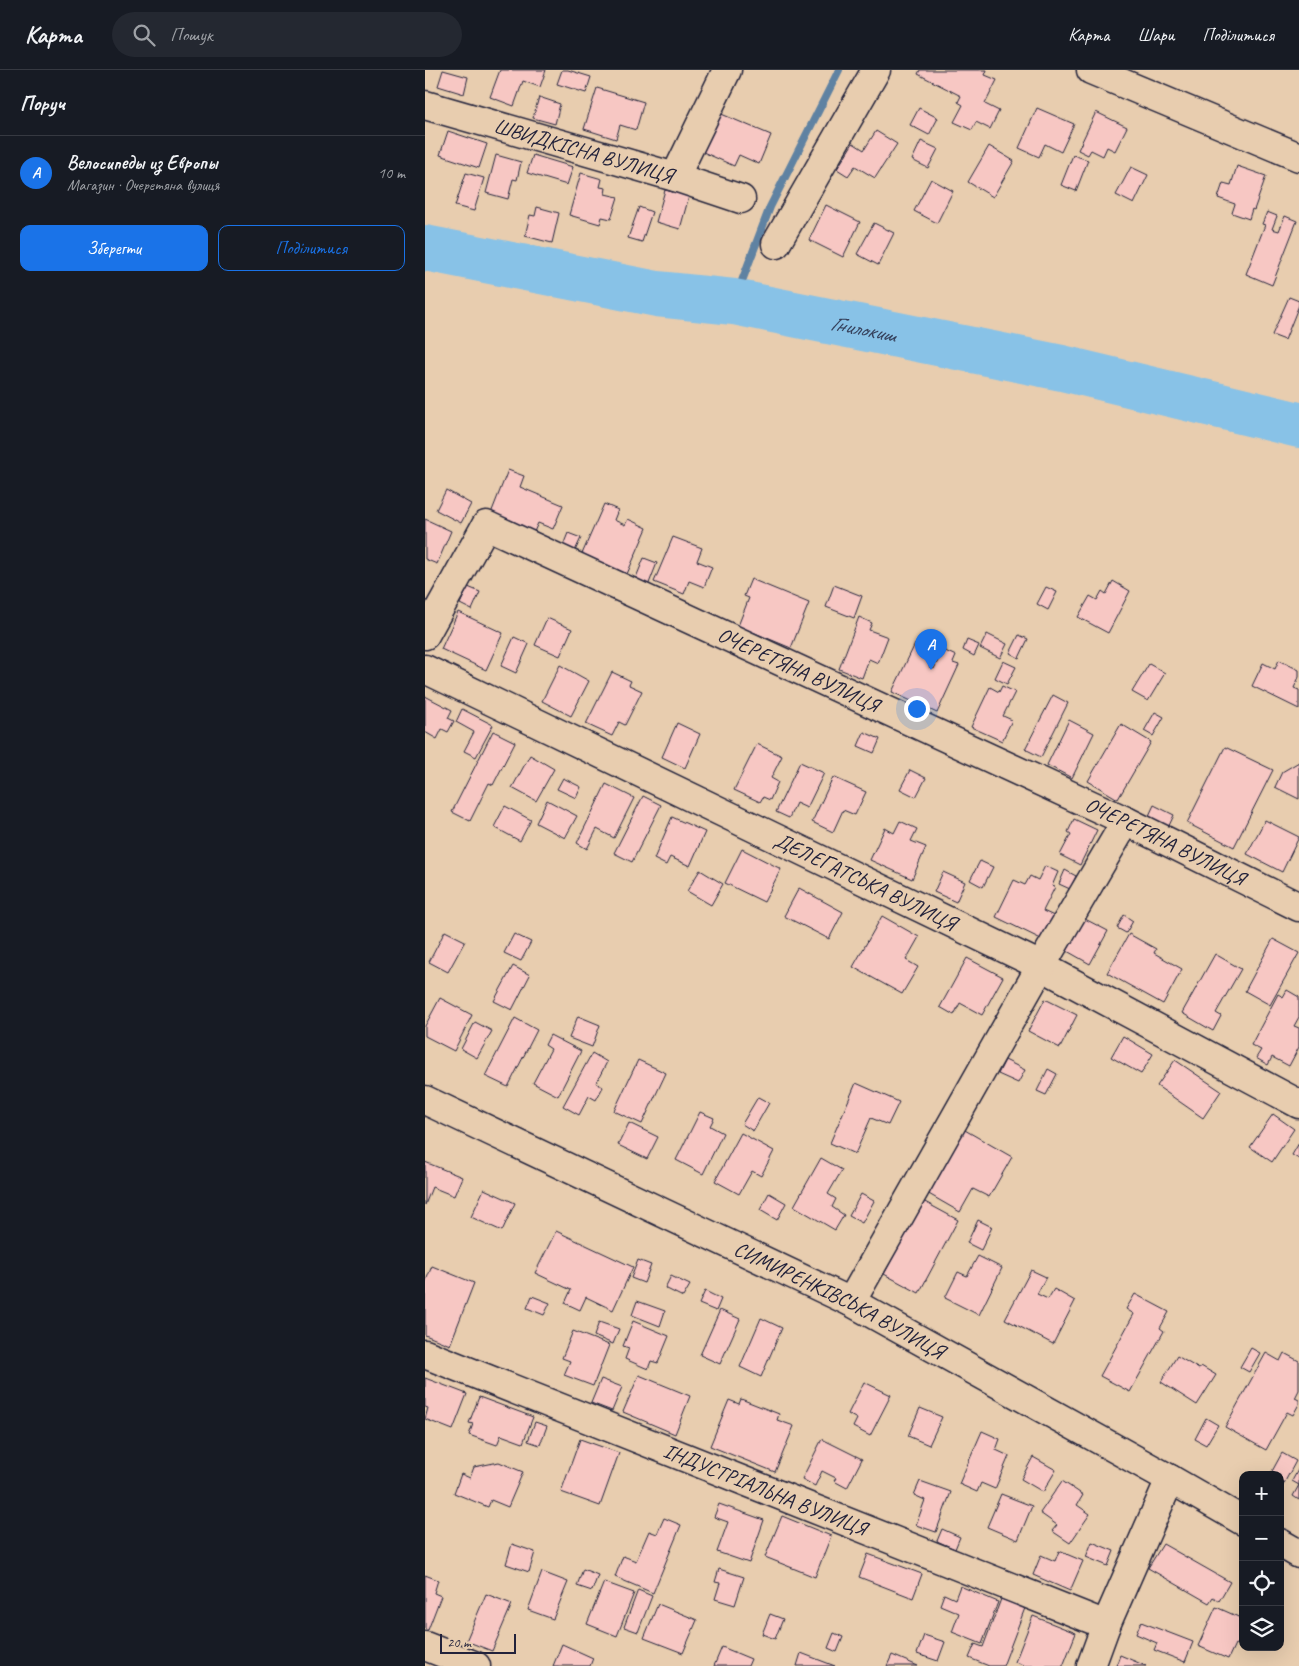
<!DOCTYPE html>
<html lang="uk">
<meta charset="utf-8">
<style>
body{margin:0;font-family:Caveat,sans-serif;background:#242831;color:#f1f3f6}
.controls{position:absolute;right:15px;bottom:15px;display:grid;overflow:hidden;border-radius:10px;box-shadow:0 5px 20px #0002}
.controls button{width:45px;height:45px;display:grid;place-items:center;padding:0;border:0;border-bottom:1px solid #363941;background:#171b24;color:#f1f3f6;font:25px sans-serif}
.scale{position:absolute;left:15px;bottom:12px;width:76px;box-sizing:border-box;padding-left:5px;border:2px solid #22223b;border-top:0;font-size:14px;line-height:18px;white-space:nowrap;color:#22223b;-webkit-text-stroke:4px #e8cdaf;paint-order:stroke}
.you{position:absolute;left:491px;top:638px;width:18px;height:18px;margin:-12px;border:4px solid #fff;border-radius:50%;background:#1a73e8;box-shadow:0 0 0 8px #1a73e833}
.badge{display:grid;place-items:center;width:32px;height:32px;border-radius:50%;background:#1a73e8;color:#fff;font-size:16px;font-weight:700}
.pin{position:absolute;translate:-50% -41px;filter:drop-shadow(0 1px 2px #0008)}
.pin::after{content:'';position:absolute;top:26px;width:18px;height:15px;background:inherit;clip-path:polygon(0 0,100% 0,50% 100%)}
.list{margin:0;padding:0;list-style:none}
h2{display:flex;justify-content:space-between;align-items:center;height:65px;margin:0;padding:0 20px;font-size:21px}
h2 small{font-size:16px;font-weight:400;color:#9ea1a6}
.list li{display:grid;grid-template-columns:32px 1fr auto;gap:15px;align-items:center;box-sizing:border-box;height:75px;padding:0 20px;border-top:1px solid #363941}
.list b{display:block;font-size:19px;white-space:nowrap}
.list p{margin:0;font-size:16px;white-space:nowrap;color:#9ea1a6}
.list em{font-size:16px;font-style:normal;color:#9ea1a6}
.actions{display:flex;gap:10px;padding:15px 20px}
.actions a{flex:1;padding:11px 0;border:1px solid #1a73e8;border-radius:10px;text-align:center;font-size:18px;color:#1a73e8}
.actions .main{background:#1a73e8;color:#fff}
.icon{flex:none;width:28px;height:28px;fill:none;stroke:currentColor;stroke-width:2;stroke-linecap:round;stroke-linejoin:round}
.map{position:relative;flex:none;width:874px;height:1596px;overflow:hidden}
header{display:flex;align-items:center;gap:30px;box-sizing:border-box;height:70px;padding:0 25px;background:#171b24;border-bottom:1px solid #363941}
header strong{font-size:24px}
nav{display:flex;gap:28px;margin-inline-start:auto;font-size:18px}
.search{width:350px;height:45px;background:#242831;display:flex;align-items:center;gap:12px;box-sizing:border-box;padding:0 18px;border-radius:28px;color:#9ea1a6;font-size:19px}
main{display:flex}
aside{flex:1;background:#171b24}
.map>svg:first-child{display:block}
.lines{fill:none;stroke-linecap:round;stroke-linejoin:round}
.stream{stroke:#5f82a2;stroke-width:8}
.river{stroke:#88c2e7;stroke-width:46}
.building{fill:#f7c7c3;stroke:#22223b}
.minor-casing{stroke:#22223b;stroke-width:31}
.major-casing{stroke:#22223b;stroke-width:31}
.minor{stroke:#e8cdaf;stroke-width:28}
.major{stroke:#e8cdaf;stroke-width:28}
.labels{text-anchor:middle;stroke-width:4;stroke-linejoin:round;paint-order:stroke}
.street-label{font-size:21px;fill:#22223b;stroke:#e8cdaf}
.water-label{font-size:22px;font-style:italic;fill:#36425d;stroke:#e8cdaf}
</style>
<header>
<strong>Карта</strong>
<div class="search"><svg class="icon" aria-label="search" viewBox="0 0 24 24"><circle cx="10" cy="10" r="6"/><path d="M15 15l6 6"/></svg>Пошук</div>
<nav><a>Карта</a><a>Шари</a><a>Поділитися</a></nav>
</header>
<main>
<aside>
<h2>Поруч<small></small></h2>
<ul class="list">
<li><span class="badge">A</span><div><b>Велосипеды из Европы</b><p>Магазин · Очеретяна вулиця</p></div><em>10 m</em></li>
</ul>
<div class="actions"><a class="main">Зберегти</a><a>Поділитися</a></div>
</aside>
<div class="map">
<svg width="874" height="1596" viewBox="0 0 874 1596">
<rect width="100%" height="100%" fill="#e8cdaf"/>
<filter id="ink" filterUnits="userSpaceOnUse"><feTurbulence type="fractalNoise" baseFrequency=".02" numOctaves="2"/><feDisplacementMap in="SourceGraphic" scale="10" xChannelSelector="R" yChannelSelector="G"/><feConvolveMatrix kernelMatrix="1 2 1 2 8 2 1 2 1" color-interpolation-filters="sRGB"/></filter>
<g filter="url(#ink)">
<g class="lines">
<path class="stream" d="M309,232L345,137L414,0"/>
<path class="river" id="s1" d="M0,178L232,224L309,232L637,298L874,355"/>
</g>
<path class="building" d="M18,0L43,7L39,24L13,16Z
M75,0H121L115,17L98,11L89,36L65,27Z
M137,0H143L166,7L161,23L132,14Z
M495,0H562L560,5L572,10L560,34L574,41L565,59L551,52L547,60L529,52L538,35L533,32L536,26L493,4Z
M172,18L219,32L211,60L195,55L191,69L159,59Z
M114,27L135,34L130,54L108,48Z
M494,38L513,48L504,65L485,55Z
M612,38L649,54L636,82L620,74L614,87L594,78Z
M671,42L702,57L690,81L682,77L678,86L666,80L663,85L653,80Z
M294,43L346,65L334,94L314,85L309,96L278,82Z
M23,61L62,74L54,98L15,85Z
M451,61L472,74L450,108L430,96L423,106L412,99L428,73L439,80Z
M496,71L513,79L503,98L487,90Z
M564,76L589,91L568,127L543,112Z
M71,85L96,92L92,110L88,109L83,129L61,123Z
M108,85L148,97L142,115L102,103Z
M648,85L663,90L651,121L636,115Z
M812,96L841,106L829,140L827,139L824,149L807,143L810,134L793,128L798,113L806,115Z
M706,97L723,105L709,134L691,125Z
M41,103L59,108L49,141L30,136Z
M156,103L177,109L175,117L181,118L180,124L193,127L186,149L177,147L175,154L144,145Z
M506,109L528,121L512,153L489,141Z
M240,120L264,126L255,159L231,152Z
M401,135L435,152L418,187L384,170Z
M112,137L134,143L127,173L100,166L105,145L110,146Z
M214,137L227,142L217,172L203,168Z
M842,142L852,146L847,159L854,161L860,146L872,151L847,215L821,204L840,155L837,154Z
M449,153L469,163L453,195L432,184Z
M864,227L874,231V235L860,270L847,265Z
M83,400L99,406L95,417L138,435L128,459L113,453L108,464L65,446Z
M21,420L46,434L36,453L11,440Z
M179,434L193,440L189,450L200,455L203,449L222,458L202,504L157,484Z
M0,449L26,461L12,494L0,489Z
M143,463L156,468L149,483L137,478Z
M248,467L277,478L272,491L287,497L279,517L264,511L259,524L229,512Z
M219,488L232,493L223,516L210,510Z
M326,509L384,533L366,578L313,556L324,528L319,526Z
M688,511L705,521L683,563L653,547L665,526L672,530L677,521L681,524Z
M409,515L437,526L429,548L401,537Z
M43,517L55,522L47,540L35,534Z
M621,517L632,522L623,540L612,534Z
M33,542L78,563L61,600L16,579Z
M434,547L447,553L444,560L463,567L453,593L444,589L437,608L414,599Z
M122,548L147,559L135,586L110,575Z
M562,564L582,574L575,588L555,578Z
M594,565L603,569L594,588L585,583Z
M89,567L104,574L91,603L76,596Z
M542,570L554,575L549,586L538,580Z
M490,574L511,583L504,597L509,599L518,580L531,586L528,593L534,595L512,643L467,622Z
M854,590L874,600V607L869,618L874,620V639L827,616L838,593L850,599Z
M578,591L591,597L582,614L570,608Z
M724,594L740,603L723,631L707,622Z
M135,595L164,611L146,646L117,631Z
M187,602L206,611L204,615L217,621L200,655L194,652L187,666L161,654Z
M577,616L590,622L578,646L587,650L577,671L546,657L565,617L574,622Z
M628,625L643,633L616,687L600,679Z
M0,626L27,640L23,648L29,651L23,662L17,659L12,669L0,662Z
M37,639L68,655L51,687L39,681L49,662L31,652Z
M730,642L739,647L728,666L719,661Z
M644,650L669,663L647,708L622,695Z
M252,653L275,664L260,698L237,687Z
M696,654L726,672L693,729L663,711Z
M68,661L90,672L68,715L64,713L45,751L27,742Z
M439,662L455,669L449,683L433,676Z
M332,674L357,686L346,708L353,712L345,730L338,727L335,732L309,720Z
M800,677L848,700L809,777L762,753Z
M105,685L129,699L111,731L87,718Z
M375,692L399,703L382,738L371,733L364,748L351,742Z
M874,692V729L850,717L857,702Z
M485,700L501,708L491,727L475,719Z
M408,707L441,722L430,745L418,740L408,762L387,752Z
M138,708L156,717L151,728L132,719Z
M181,714L209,728L189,768L172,759L162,779L152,773Z
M218,726L236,735L207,792L189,783Z
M122,730L152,746L140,768L111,753Z
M729,735L749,745L741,762L721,752Z
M80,736L106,750L95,771L69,757Z
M247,747L280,762L265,796L245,787L241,795L229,789Z
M649,749L672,760L655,795L635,785L646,764L643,762Z
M840,750L874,767L857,802L822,784Z
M475,751L492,759L486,771L501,777L487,809L445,790L460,758L469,763Z
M317,779L356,799L339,832L300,813Z
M555,791L568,797L558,817L545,810Z
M620,796L633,802L627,816L630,817L618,841L629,846L618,870L571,847L589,810L600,815L605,806L613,810Z
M275,800L298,814L286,835L262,821Z
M640,800L651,806L645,819L634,814Z
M518,802L540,812L531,832L509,822Z
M374,818L418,842L404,869L359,846Z
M699,845L708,851L701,863L692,858Z
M457,846L494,867L481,890L493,897L477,924L428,897Z
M660,849L683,861L665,894L642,881Z
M20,861L40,871L23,902L4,892Z
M89,864L106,872L96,891L79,883Z
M704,864L731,879L729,883L757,899L738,934L682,903Z
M848,869L874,883L845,935L820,921Z
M790,884L816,899L791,943L796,946L788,961L757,943Z
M542,888L578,907L557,945L535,933L529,945L515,937Z
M88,896L105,905L87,940L69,931Z
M862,920L874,927V947L869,956L874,958V977L864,996L847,987L843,995L831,988L836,980L826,975L853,924L858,927Z
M15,928L47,945L29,981L0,966V956Z
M620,929L652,945L635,978L603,961Z
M153,946L175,955L167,977L144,968Z
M90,948L112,960L83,1017L60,1006Z
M50,952L67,961L52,988L36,979Z
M125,965L156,981L133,1026L108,1013L126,979L120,975Z
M698,966L728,984L716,1004L686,987Z
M167,983L182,992L171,1013L178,1017L171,1030L164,1026L154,1045L138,1036Z
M213,990L241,1003L217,1054L189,1041Z
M580,990L600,1000L593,1013L573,1004Z
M750,990L796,1021L778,1048L732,1016Z
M623,999L632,1004L621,1025L612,1021Z
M431,1013L474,1032L463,1055L446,1048L430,1084L405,1073Z
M333,1027L344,1033L328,1061L317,1054Z
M275,1042L289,1048L285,1056L298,1063L278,1104L251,1090Z
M848,1044L869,1059L847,1092L825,1077Z
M204,1053L233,1067L222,1089L193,1075Z
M538,1059L587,1087L564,1127L548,1119L535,1142L502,1123Z
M316,1063L349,1081L336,1106L327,1101L314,1124L290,1111Z
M874,1073V1089L867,1085Z
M396,1088L417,1100L403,1124L411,1129L407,1137L419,1145L410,1160L369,1136Z
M0,1092L37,1107L29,1126L7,1117L0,1135Z
M59,1119L90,1133L77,1161L46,1147Z
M344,1123L361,1133L352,1150L335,1140Z
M436,1124L449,1131L437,1153L424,1146Z
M498,1131L533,1150L494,1223L459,1204Z
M553,1150L567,1157L556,1180L542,1173Z
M131,1161L208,1197L188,1240L161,1227L155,1240L140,1233L146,1220L110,1203Z
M553,1186L577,1198L554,1245L520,1228L533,1202L542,1206Z
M213,1190L226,1195L219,1213L206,1208Z
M7,1196L49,1213L25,1275L0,1265V1213Z
M606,1200L621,1207L612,1224L623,1229L629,1219L650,1231L628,1274L580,1249Z
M246,1206L265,1215L258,1227L240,1218Z
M280,1221L296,1229L291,1241L274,1234Z
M710,1224L744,1242L735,1258L739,1261L705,1322L675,1306L709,1244L701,1239Z
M107,1226L125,1233L119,1245L102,1238Z
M212,1231L240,1241L235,1256L207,1245Z
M295,1240L315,1249L295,1294L275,1285Z
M336,1248L357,1258L336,1307L315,1297Z
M208,1251L244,1266L233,1293L226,1291L223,1299L200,1289L204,1278L198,1276Z
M174,1252L194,1259L188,1274L169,1266Z
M148,1261L184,1275L168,1316L139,1305L145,1291L137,1288Z
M826,1278L835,1283L824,1302L815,1297Z
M841,1283L855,1291L859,1283L874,1291V1320L870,1328L874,1330V1334L868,1345L862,1342L841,1380L800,1357Z
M752,1286L774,1299L776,1296L791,1305L772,1335L736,1312Z
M214,1305L265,1326L250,1364L198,1342Z
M0,1308L42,1324L28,1360L0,1349L3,1338L0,1337Z
M176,1309L197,1317L187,1341L166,1333Z
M439,1312L466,1325L445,1366L428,1357L432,1349L423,1344Z
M54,1327L108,1347L98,1373L76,1365L72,1375L44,1365L48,1354L44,1353Z
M316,1329L354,1344L352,1350L369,1356L350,1402L285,1376L304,1330L314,1334Z
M495,1338L517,1347L504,1375L483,1366Z
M781,1348L793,1355L781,1375L770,1369Z
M110,1352L122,1356L115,1375L103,1371Z
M557,1361L575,1369L571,1380L584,1386L570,1419L556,1413L552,1422L534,1414Z
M155,1369L194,1383L175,1436L136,1422Z
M397,1369L437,1389L422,1418L409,1411L411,1408L397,1401L390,1416L377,1409Z
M857,1383L871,1391L857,1417L855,1416V1405H845Z
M608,1387L631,1400L618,1422L596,1409Z
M74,1392L98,1402L83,1437L66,1430L63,1437L29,1423L36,1404L45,1408L49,1397Z
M874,1398V1415L867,1411Z
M495,1411L526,1422L511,1462L491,1455L500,1430L489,1425Z
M637,1411L658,1425L652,1435L665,1444L645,1473L627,1461L632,1455L615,1443Z
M874,1415V1430L868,1426Z
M576,1424L607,1436L593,1470L562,1457Z
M294,1434L339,1450L324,1493L292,1482L303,1452L289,1447Z
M357,1446L406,1466L390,1507L340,1487Z
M239,1448L256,1455L228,1523L190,1507L198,1486L211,1491L224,1461L232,1464Z
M517,1459L535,1467L530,1479L512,1471Z
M667,1472L689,1481L683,1496L661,1487Z
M87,1474L110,1482L104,1502L81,1494Z
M738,1474L805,1512L794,1531L788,1527L784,1533L723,1498Z
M634,1481L658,1491L645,1521L608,1505L616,1485L630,1491Z
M443,1484L497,1504L488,1528L434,1507Z
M158,1499L173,1505L167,1521L152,1516Z
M294,1499L319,1507L310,1535L290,1529L295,1513L290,1512Z
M117,1502L143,1512L128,1549L103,1540Z
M0,1505L13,1510L9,1523L16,1526L3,1560L0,1559Z
M179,1512L209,1523L192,1566L162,1554Z
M535,1516L573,1532L557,1574L527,1562L534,1543L515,1535L519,1524L530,1529Z
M213,1520L227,1526L213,1562L199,1557Z
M61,1524L87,1534L67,1581L41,1571Z
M576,1529L600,1538L578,1596H564L544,1588L550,1574L558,1577Z
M233,1534L272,1550L258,1583L219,1568Z
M791,1537L818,1549V1577L810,1574L803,1589L773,1576Z
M345,1544L358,1549L350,1569L337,1564Z
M608,1546L651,1563L638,1596H601L590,1592Z
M716,1552L768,1572L760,1592L729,1580L732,1573L711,1564Z
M409,1563L418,1567L412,1582L403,1578Z
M499,1565L520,1572L513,1591L492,1584Z
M137,1574L168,1588L165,1596H128Z
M297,1577L326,1589L323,1596H289Z
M376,1583L410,1596H372Z
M467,1585L493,1596H462Z
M695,1585L721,1596H691Z"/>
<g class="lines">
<defs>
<g id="minor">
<path d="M666,0L874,87"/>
<path id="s2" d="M0,35L250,107L316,129"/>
<path d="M250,107L302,0"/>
<path d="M351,174L451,0"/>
<path id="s3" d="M0,565L61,455L701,751L874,837"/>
<path id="s4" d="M0,599L616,896L874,1034"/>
<path d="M426,1232L616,896L701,751"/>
<path id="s5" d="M0,1284L681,1555"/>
<path d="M0,1576L51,1596"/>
<path d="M666,1596L681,1555L745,1409"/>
</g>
<g id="major">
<path id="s6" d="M0,1030L426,1232L745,1409L818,1451"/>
<path d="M855,1473L874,1484"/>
</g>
</defs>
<use href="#minor" class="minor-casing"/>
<use href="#major" class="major-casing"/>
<use href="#minor" class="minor"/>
<use href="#major" class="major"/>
</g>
</g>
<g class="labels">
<g class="street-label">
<text dy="7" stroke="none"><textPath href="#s2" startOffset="165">ШВИДКІСНА ВУЛИЦЯ</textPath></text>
<text dy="7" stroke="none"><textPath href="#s3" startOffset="470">ОЧЕРЕТЯНА ВУЛИЦЯ</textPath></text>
<text dy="7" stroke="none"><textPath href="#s3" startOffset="875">ОЧЕРЕТЯНА ВУЛИЦЯ</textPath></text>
<text dy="7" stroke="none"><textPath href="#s4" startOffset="489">ДЕЛЕГАТСЬКА ВУЛИЦЯ</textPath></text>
<text dy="7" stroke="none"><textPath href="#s6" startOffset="460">СИМИРЕНКІВСЬКА ВУЛИЦЯ</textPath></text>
<text dy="7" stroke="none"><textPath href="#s5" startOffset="366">ІНДУСТРІАЛЬНА ВУЛИЦЯ</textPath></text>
</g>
<g class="water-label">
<text dy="8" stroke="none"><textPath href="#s1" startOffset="446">Гнилокиш</textPath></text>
</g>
</g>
</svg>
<div class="controls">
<button>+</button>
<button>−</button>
<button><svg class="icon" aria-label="locate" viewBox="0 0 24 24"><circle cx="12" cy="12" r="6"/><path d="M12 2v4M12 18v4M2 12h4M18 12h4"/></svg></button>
<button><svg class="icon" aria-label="layers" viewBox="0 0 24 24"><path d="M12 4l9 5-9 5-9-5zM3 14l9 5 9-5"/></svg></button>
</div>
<div class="scale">20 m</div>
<div class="you"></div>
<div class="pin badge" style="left:506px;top:600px">A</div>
</div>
</main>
